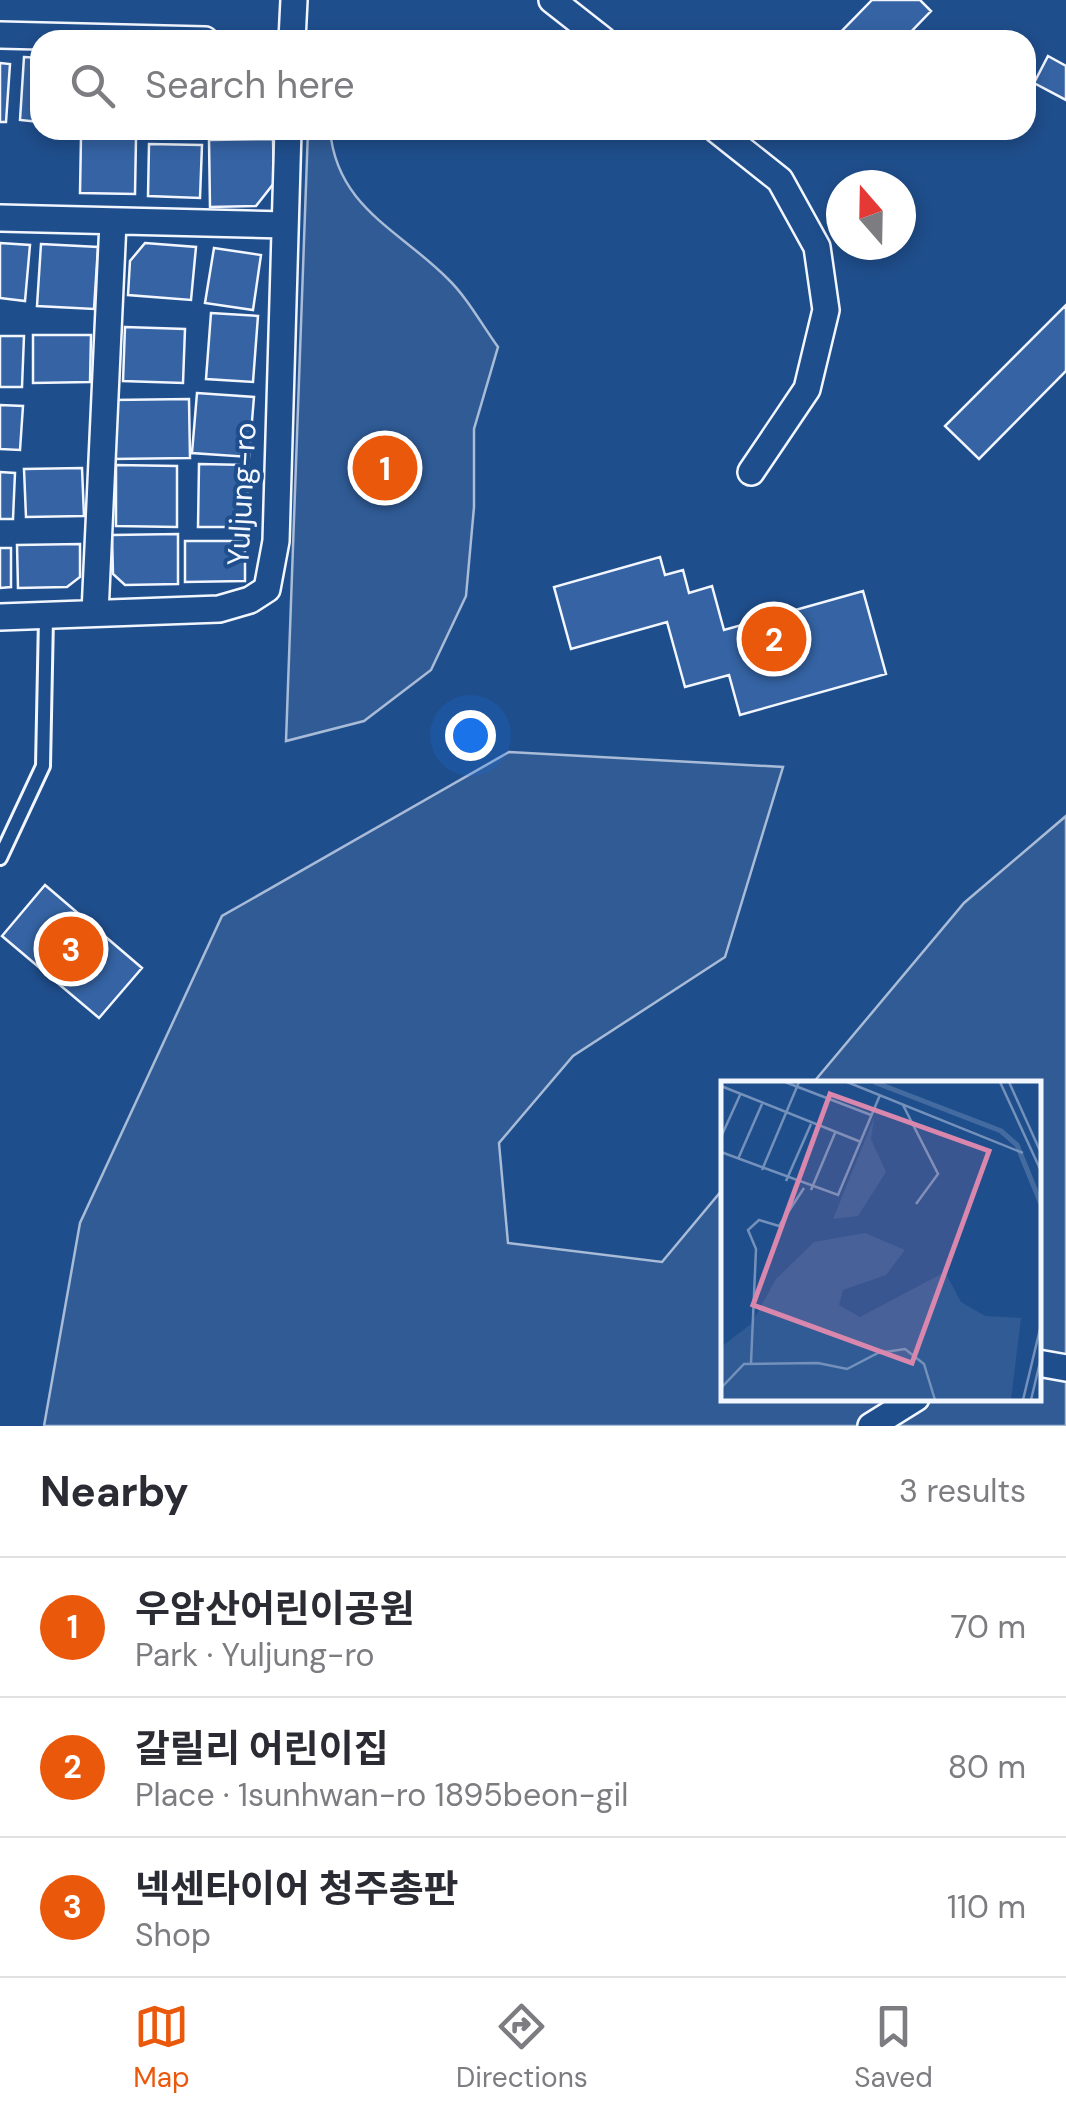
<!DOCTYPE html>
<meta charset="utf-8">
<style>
body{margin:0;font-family:"DM Sans","Noto Sans KR",sans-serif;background:#f2f2f3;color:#2b2b33}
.compass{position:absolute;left:826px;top:170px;width:90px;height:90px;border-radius:50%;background:#fff;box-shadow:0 5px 15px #0003;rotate:340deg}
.you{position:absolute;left:470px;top:735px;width:35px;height:35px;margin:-25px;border:8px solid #fff;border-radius:50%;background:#1a73e8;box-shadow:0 0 0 15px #1a73e833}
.badge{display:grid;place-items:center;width:65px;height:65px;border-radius:50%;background:#ea580c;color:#fff;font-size:32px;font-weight:700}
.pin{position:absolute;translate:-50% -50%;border:5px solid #fff;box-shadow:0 2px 10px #0006}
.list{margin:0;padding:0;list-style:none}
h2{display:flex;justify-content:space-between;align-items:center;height:130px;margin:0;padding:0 40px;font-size:42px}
h2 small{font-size:32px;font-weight:400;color:#7c7c81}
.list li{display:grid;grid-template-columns:65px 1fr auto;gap:30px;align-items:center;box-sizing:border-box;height:140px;padding:0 40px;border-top:2px solid #e1e1e2}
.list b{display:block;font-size:38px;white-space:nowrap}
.list p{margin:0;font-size:32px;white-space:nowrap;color:#7c7c81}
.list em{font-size:32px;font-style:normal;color:#7c7c81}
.icon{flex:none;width:55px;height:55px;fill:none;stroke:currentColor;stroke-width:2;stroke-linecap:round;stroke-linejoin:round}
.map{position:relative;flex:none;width:1066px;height:1426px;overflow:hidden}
.search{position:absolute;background:#fff;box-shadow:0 5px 15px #0003;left:30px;right:30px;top:30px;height:110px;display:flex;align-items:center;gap:25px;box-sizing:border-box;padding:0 35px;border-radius:30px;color:#7c7c81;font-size:38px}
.sheet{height:550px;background:#fff}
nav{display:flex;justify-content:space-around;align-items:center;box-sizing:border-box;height:140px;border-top:2px solid #e1e1e2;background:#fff;font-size:28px;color:#7c7c81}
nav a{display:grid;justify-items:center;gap:5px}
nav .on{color:#ea580c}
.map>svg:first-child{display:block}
.green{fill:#305b95;stroke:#a8bbd7;stroke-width:2.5}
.building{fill:#3563a3;stroke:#f2f6ff;stroke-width:2.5}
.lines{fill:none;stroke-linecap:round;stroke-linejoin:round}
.lane-casing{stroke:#f2f6ff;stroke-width:18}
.street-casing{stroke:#f2f6ff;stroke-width:30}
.lane{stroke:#1f4e8c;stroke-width:12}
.street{stroke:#1f4e8c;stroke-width:25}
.labels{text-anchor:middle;stroke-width:8;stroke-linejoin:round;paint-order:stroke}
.street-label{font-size:30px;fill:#f2f6ff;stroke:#1f4e8c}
.inset-river{fill:none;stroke:#446ba0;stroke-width:5}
.inset-road{fill:none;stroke:#7391ba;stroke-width:2.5}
.view{fill:#da87ad;fill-opacity:0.15;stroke:#da87ad;stroke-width:5}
.inset-edge{fill:none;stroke:#f2f6ff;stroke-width:5}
</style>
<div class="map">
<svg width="1066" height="1426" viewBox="0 0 1066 1426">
<rect width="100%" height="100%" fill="#1f4e8c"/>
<path class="green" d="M308,130H330C337,207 398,229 447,278C467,297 482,325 498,347L474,429V507L466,596L431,670L364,721L286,741Z
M509,752L783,767L725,957L573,1056L499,1143L508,1243L662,1262L723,1189L724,1398H1038V1084L813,1083L964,903L1066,816V1426H44L80,1223L222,916Z"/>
<path class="building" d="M872,0H920L931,11L903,40H833Z
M1048,56L1066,66V100L1034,83Z
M24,57L40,58V122L20,120Z
M0,63L10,64L6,122H0Z
M213,130H273L272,135Z
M81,137L136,138L135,194L80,193Z
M273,139L274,183L256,206L210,207L209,140Z
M149,144L202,145L200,198L148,196Z
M0,243L30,245L25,301L0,298Z
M145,243L196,247L191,300L128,295L130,261Z
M41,244L98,247L94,309L37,306Z
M214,248L261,255L253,310L205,303Z
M1066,305V371L979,459L945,426Z
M211,313L258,316L253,382L206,379Z
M125,327L185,329L183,383L123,381Z
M33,335H91L90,382L33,383Z
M0,336H24L22,387H0Z
M197,393L254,397L249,457L192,453Z
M189,399L190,458L113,459L112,400Z
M0,405L23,406L20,450L0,449Z
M199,464L248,465L247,527H198Z
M116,465L177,466V527L116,526Z
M82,468L84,516L26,517L24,469Z
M0,472L15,473L13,519H0Z
M178,534V584L125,585L113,574L112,535Z
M185,541H245V581L185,582Z
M80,544V577L67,587L18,588L17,545Z
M0,548H11V587L0,588Z
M660,557L665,575L683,570L689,593L712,586L724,630L863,591L886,674L740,715L729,675L685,687L667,622L571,649L554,587Z
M45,885L142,968L99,1018L2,936Z"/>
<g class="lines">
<defs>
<path id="lane" d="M0,858L43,766L46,618"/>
<path id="street" d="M552,0L603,40
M0,35L205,40
M292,40L294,0
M717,130L780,180L817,247L826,310L807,389L751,472
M0,218L285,225
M95,613L113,222
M0,617L219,609L250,600L267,589L276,541L288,130
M1038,1363L1066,1368
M871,1426L916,1398"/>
</defs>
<use href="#lane" class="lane-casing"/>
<use href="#street" class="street-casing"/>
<use href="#lane" class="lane"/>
<use href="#street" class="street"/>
</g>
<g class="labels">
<g class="street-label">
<text transform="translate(242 494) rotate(-87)" y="10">Yuljung-ro</text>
</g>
</g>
<g transform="translate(721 1081)">
<rect width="320" height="320" fill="#1f4e8c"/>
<path d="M153,37L150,58L165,91L137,135L112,138ZM144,152L184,169L165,194L122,209L118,224L139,236L224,191L240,221L264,235L300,237L290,319H0V266L30,243L55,198L93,161Z" fill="#305b95"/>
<path class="inset-river" d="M153,1L280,50L296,64L320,123"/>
<path class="inset-road" d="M64,1L150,34M126,1L302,72M279,1L320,90M288,1L320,72M0,5L140,61M182,24L217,93L195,123M0,56L19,14M0,71L117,114L159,14M17,78L41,23M41,89L78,1M65,100L90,43M90,109L114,52M30,282L35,168L27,149L38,139L58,145L83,107M0,307L23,283L97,282L126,288L157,272L184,268L203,283L214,319M302,319L320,244M310,319L320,277"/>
<path class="view" d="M109,13L268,70L191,282L32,224Z"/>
<rect width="320" height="320" class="inset-edge"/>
</g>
</svg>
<svg class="compass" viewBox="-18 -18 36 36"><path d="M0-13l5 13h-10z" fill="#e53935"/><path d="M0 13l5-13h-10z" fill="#7c7c81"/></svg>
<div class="you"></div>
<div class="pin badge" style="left:385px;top:468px">1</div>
<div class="pin badge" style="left:774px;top:639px">2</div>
<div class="pin badge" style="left:71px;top:949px">3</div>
<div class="search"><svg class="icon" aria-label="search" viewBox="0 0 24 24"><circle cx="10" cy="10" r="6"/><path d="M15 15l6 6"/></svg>Search here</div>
</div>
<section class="sheet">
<h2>Nearby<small>3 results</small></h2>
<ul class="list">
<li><span class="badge">1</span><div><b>우암산어린이공원</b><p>Park · Yuljung-ro</p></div><em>70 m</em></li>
<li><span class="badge">2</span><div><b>갈릴리 어린이집</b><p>Place · 1sunhwan-ro 1895beon-gil</p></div><em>80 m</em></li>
<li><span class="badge">3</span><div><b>넥센타이어 청주총판</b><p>Shop</p></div><em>110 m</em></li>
</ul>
</section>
<nav>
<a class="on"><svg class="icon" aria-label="map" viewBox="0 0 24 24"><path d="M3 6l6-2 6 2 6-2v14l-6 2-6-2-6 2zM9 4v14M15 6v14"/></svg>Map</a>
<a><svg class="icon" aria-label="directions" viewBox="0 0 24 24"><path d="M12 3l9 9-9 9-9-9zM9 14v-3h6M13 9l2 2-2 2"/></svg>Directions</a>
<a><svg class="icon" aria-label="saved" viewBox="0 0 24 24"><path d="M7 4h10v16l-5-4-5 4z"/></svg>Saved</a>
</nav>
